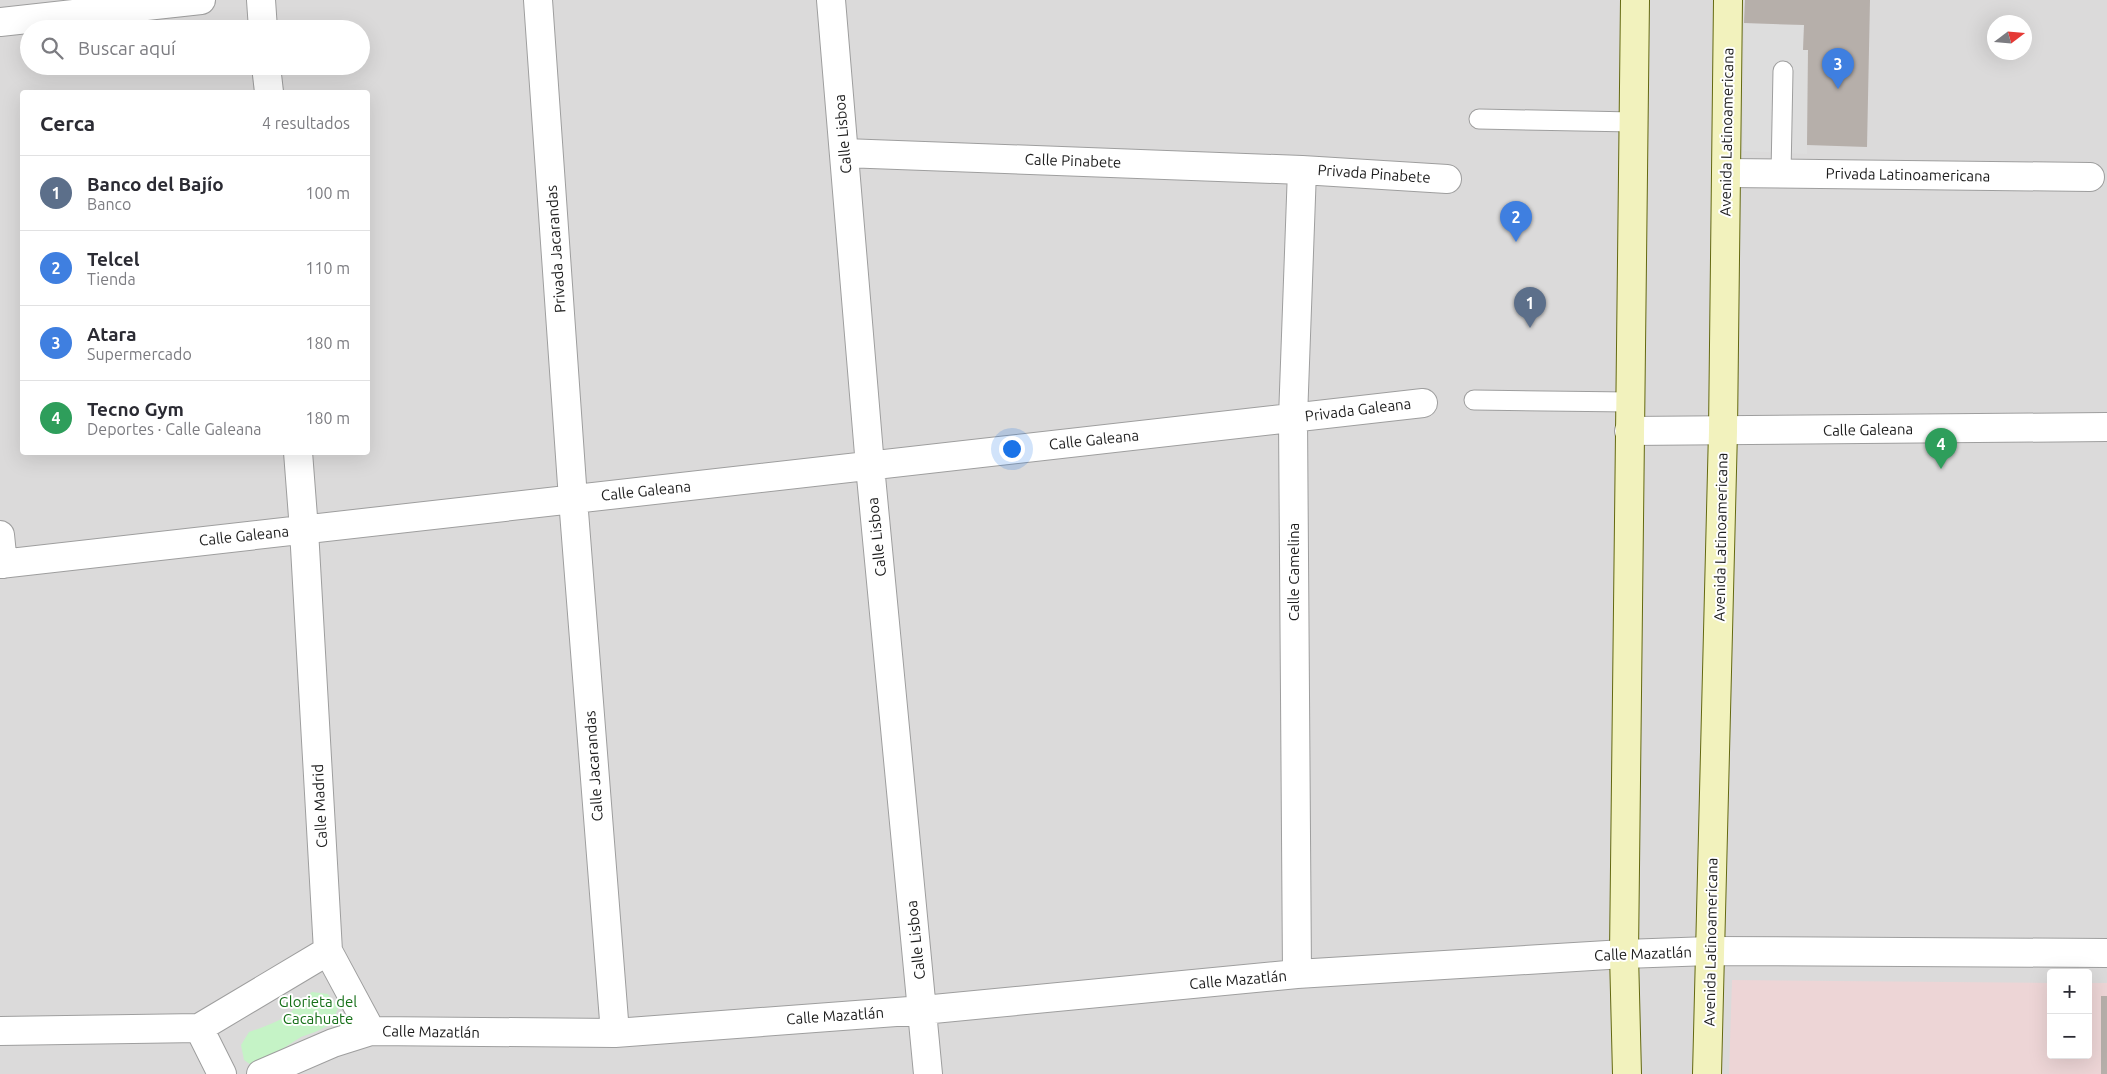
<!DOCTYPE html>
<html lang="es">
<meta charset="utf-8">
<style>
body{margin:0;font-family:Ubuntu,sans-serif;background:#f7f7f7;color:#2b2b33}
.controls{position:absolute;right:15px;bottom:15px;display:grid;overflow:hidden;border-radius:5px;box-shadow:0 5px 20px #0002}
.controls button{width:45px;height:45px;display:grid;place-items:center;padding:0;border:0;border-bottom:1px solid #e1e1e2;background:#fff;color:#2b2b33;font:25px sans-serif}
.compass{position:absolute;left:1987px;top:15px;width:45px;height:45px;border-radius:50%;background:#fff;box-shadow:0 5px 20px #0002;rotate:74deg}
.you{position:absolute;left:1011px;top:448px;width:18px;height:18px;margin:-12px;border:4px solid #fff;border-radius:50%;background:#1a73e8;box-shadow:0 0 0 8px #1a73e833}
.badge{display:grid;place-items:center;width:32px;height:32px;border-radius:50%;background:#7c3aed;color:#fff;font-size:16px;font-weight:700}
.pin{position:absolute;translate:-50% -41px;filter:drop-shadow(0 1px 2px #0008)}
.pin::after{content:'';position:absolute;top:26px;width:18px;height:15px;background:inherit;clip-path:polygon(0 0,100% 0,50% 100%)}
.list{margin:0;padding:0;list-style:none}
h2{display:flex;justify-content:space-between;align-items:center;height:65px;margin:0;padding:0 20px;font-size:21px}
h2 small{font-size:16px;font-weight:400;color:#7c7c81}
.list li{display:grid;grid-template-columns:32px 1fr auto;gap:15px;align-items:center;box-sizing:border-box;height:75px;padding:0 20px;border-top:1px solid #e1e1e2}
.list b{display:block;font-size:19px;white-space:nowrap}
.list p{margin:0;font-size:16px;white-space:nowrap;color:#7c7c81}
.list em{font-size:16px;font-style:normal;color:#7c7c81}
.icon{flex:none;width:28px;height:28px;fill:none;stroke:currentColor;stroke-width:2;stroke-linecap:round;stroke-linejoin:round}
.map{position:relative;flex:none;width:2107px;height:1074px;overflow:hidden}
.search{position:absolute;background:#fff;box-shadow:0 5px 20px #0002;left:20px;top:20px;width:350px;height:55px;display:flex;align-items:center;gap:12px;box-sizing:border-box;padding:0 18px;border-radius:28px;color:#7c7c81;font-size:19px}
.panel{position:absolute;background:#fff;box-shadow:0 5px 20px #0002;left:20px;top:90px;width:350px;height:365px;border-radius:5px}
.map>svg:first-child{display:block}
.residential{fill:#dbdada;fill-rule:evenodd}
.commercial{fill:#edd5d6}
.park{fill:#c5f3c6}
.parking{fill:#ddd}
.building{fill:#b6afaa}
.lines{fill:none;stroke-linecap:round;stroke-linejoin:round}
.service-casing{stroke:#9e9e9e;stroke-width:21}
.minor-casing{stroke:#9e9e9e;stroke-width:30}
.secondary-casing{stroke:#646910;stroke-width:30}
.service{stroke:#fff;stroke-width:19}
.minor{stroke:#fff;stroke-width:28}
.secondary{stroke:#f2f2bd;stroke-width:28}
.labels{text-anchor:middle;stroke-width:4;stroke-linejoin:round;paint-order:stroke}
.street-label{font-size:15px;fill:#1d1d1d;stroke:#fff}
.park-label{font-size:15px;fill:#177019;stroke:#fff}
</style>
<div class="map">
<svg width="2107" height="1074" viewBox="0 0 2107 1074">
<rect width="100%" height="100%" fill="#edeae4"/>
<path class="residential" d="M0,0H2107V1074H0ZM1994,22H2024V52H1994ZM29,29H361V66H29ZM22,92H368V452H22ZM2051,973H2088V1055H2051Z"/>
<path class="commercial" d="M1732,980L2051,983V1055H2088V983H2107V1074H1729Z"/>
<path class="park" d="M312,992L328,994L338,1008L332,1024L315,1032L301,1037L254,1067L244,1060L241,1045L249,1032C261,1028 284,1020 292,1011C300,1003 302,999 312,992Z"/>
<path class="parking" d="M1744,23L1804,25L1803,50H1808L1807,154L1743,151Z"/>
<path class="building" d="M1745,0H1870L1867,147L1807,145L1808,50H1803L1804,25L1744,23Z
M2101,996H2107V1074H2101Z"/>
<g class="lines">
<defs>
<path id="service" d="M1479,119L1633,122
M1781,173L1783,71
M1474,400L1629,402"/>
<path id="minor" d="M261,0L263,29
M538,0L573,499L615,1033
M831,0L870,466L928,1074
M0,22L201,0
M266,66L269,92
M844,153L1302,170L1447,179
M1727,173L2090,177
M1629,431L2107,427
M298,452L304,530L328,951L371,1031
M0,535L3,564
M0,564L1423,403
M1297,974L1293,418L1302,170
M199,1028L222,1074
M0,1031L199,1028L328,951
M261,1074L333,1043L371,1031L615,1033L923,1010L1297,974L1624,954L1710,951L2107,953"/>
<path id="secondary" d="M1627,1074L1624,954L1635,0
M1707,1074L1723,431L1728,0"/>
</defs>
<use href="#service" class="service-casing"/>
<use href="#minor" class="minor-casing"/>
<use href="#secondary" class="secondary-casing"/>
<use href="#service" class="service"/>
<use href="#minor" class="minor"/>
<use href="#secondary" class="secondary"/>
</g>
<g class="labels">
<g class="street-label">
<text transform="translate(1727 132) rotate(-89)" y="5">Avenida Latinoamericana</text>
<text transform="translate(843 134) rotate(-95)" y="5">Calle Lisboa</text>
<text transform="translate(1073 161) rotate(2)" y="5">Calle Pinabete</text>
<text transform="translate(1374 174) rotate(4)" y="5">Privada Pinabete</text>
<text transform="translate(1908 175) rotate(1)" y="5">Privada Latinoamericana</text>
<text transform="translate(556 249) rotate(-94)" y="5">Privada Jacarandas</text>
<text transform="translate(1358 410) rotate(-7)" y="5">Privada Galeana</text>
<text transform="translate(1868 430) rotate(-1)" y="5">Calle Galeana</text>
<text transform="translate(1094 440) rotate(-6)" y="5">Calle Galeana</text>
<text transform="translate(646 491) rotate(-6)" y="5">Calle Galeana</text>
<text transform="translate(244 536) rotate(-6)" y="5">Calle Galeana</text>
<text transform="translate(877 537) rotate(-96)" y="5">Calle Lisboa</text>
<text transform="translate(1721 537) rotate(-89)" y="5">Avenida Latinoamericana</text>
<text transform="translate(1294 572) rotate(-90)" y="5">Calle Camelina</text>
<text transform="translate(594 766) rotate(-94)" y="5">Calle Jacarandas</text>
<text transform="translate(320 806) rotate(-93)" y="5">Calle Madrid</text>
<text transform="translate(916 940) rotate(-96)" y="5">Calle Lisboa</text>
<text transform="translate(1711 942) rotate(-89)" y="5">Avenida Latinoamericana</text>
<text transform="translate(1643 954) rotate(-2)" y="5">Calle Mazatlán</text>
<text transform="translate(1238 980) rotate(-5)" y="5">Calle Mazatlán</text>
<text transform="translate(835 1016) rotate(-4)" y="5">Calle Mazatlán</text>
<text transform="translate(431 1032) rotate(1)" y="5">Calle Mazatlán</text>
</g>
<g class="park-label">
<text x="318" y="1007">Glorieta del<tspan x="318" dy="17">Cacahuate</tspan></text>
</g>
</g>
</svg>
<div class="controls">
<button>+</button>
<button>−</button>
</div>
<svg class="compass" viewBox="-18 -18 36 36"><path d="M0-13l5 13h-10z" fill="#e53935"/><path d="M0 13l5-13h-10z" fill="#7c7c81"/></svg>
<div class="you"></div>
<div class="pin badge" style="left:1530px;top:328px;background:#5c6f8a">1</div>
<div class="pin badge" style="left:1516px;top:242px;background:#3f7fe0">2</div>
<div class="pin badge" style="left:1838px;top:89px;background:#3f7fe0">3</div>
<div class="pin badge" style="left:1941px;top:469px;background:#2e9e5b">4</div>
<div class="search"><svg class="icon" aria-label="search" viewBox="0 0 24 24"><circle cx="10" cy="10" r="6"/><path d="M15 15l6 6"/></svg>Buscar aquí</div>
<section class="panel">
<h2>Cerca<small>4 resultados</small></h2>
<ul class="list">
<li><span class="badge" style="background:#5c6f8a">1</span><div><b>Banco del Bajío</b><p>Banco</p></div><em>100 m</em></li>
<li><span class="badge" style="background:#3f7fe0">2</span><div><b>Telcel</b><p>Tienda</p></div><em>110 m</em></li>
<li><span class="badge" style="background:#3f7fe0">3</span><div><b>Atara</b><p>Supermercado</p></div><em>180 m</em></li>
<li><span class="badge" style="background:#2e9e5b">4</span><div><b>Tecno Gym</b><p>Deportes · Calle Galeana</p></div><em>180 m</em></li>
</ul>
</section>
</div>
